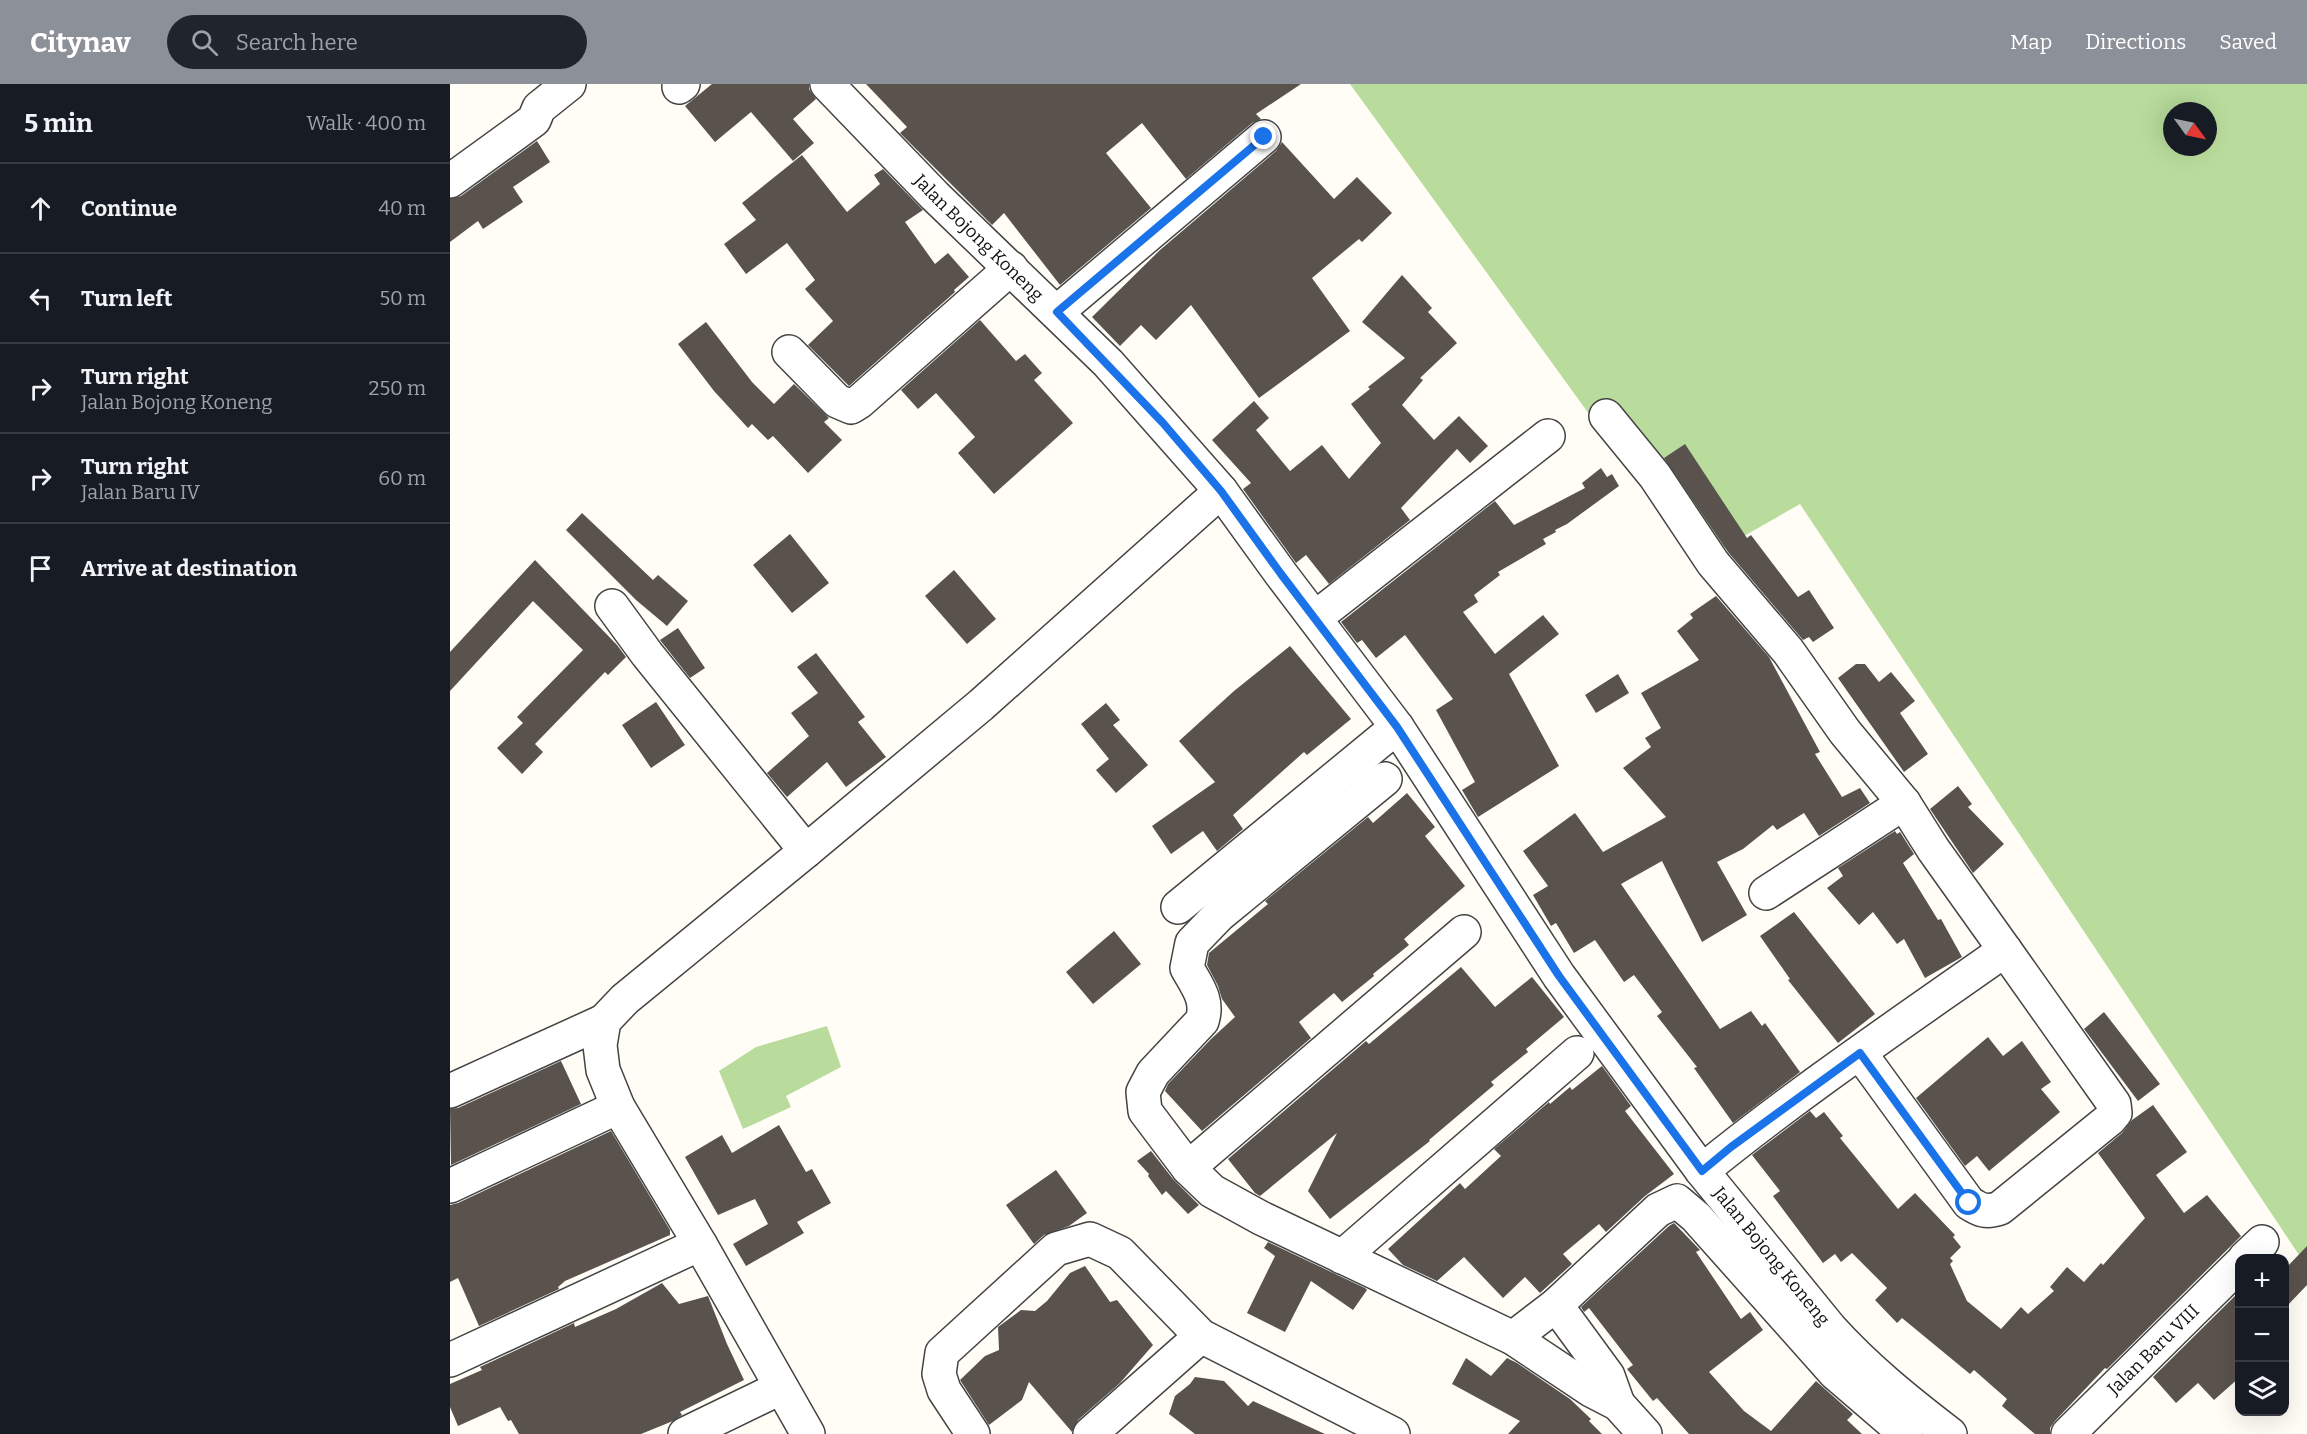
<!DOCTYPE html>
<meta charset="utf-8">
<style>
body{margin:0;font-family:Bitter,serif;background:#20242c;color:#f1f3f6}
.controls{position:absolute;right:18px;bottom:18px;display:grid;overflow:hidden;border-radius:12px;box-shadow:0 6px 24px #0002}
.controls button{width:54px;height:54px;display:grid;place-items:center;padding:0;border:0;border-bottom:2px solid #363941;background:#171b24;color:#f1f3f6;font:30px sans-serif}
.compass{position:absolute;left:1713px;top:18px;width:54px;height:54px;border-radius:50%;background:#171b24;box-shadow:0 6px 24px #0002;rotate:123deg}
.stop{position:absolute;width:18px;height:18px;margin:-14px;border:4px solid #1a73e8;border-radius:50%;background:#fff}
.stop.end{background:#1a73e8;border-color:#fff;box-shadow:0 2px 6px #0008}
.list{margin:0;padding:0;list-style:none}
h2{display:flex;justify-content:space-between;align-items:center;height:78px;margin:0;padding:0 24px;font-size:26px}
h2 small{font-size:20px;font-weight:400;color:#9ea1a6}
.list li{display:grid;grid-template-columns:39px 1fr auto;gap:18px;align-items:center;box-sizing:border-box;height:90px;padding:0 24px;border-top:2px solid #363941}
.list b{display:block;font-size:22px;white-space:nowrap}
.list p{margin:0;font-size:20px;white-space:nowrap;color:#9ea1a6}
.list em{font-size:20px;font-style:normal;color:#9ea1a6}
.icon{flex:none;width:33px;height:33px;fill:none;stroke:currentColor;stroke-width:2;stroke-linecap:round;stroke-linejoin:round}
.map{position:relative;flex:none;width:1857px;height:1350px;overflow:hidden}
header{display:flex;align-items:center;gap:36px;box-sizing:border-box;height:84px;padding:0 30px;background:#8c9099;color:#fff}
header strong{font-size:28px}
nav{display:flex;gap:33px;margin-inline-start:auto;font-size:21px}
.search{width:420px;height:54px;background:#20242c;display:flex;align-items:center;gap:15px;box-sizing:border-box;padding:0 21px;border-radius:33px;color:#9ea1a6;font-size:22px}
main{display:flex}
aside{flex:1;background:#171b24}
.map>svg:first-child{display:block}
.forest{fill:#b9dc9c;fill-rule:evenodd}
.building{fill:#5a524d}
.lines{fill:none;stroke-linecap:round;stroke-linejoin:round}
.minor-casing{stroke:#444;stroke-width:36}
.minor{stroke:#fff;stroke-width:33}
.route{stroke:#1a73e8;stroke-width:8}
.labels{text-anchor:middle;stroke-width:6;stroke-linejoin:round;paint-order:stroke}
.street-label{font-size:18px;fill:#111;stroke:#fff}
</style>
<header>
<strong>Citynav</strong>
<div class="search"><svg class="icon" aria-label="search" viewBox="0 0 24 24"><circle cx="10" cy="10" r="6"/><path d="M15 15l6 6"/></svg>Search here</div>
<nav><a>Map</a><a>Directions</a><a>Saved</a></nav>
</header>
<main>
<aside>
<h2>5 min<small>Walk · 400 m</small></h2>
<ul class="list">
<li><svg class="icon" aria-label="ahead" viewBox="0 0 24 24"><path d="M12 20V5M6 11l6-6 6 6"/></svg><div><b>Continue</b></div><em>40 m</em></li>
<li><svg class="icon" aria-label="left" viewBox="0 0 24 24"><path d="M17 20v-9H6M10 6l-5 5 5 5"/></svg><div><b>Turn left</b></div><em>50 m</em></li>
<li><svg class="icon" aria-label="right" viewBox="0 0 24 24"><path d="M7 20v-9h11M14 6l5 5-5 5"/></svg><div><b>Turn right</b><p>Jalan Bojong Koneng</p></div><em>250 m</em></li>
<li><svg class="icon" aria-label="right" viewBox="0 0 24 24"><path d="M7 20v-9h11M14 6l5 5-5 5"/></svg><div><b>Turn right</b><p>Jalan Baru IV</p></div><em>60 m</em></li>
<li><svg class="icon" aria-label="arrive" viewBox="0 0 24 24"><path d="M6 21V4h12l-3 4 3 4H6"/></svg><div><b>Arrive at destination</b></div></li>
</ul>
</aside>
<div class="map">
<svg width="1857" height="1350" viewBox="0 0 1857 1350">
<rect width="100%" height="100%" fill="#fffdf5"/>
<path class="forest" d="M900,0H1857V1183L1350,420L1247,479ZM1722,27H1758V63H1722Z
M377,942L391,983L336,1012L341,1023L293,1045L269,987L306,963Z"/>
<path class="building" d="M262,0H359V5L366,15L343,35L364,59L343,77L301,28L265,58L235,22Z
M416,0H851L806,30L811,35L802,39L736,95L692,39L656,69L701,124L610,201L554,129L542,141L450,49L457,43Z
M87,57L100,78L63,103L73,118L33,145L28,137L0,158V115L11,112Z
M832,58L884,115L907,93L942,129L912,158L909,155L862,194L900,247L809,314L741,221L706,256L691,241L670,262L642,233L710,166L826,67Z
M352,71L397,128L430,100L424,91L433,85L473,126L455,138L485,180L498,169L519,193L504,206L505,208L399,302L358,261L383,237L355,205L365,196L337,159L296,190L274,160L306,136L292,119Z
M952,191L982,224L978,228L1007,259L970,294L973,296L952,321L984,356L1009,332L1038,362L1020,379L1007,365L951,424L960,436L879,500L856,471L846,479L793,405L801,399L762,356L804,317L819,334L806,346L840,387L872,361L899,395L931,359L901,320L920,305L918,303L955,274L912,238Z
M530,236L566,277L575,270L592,289L584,296L623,339L544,410L508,369L525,353L486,309L468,325L451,306Z
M256,238L302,298L324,320L344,300L379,334L374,338L392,356L358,389L323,352L318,356L302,340L298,344L264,307L228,260Z
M1235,360L1297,454L1301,451L1348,513L1359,506L1384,544L1363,558L1359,553L1353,556L1278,468L1214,374Z
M1151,384L1157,393L1162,390L1169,402L1117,440L1105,446L1106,448L1093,455L1096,460L1048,488L1050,491L1024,511L1028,518L1013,528L1045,570L1093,531L1109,550L1059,590L1109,682L1028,733L1012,706L1025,698L986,626L1003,615L955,551L926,574L912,556L907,559L891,538L1045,417L1064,441L1135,404L1132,399Z
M132,429L203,496L208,491L238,517L217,542L186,516L116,446Z
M340,450L379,499L342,529L303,481Z
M85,476L167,561L176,573L158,591L155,588L85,660L93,668L72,690L47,664L73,639L67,633L133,566L83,517L0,607V568Z
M504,486L546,535L517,560L475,512Z
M1266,512L1319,573L1370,668L1365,670L1392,713L1410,704L1420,719L1369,752L1354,729L1327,746L1323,741L1293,765L1267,778L1297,831L1252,858L1212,777L1171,800L1270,945L1301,927L1312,942L1315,939L1350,988L1283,1039L1244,984L1247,983L1207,932L1212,928L1184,891L1174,898L1145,856L1124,869L1106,839L1101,842L1083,811L1098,802L1073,767L1125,729L1153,768L1216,733L1173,684L1201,663L1195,654L1211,644L1191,609L1249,576L1227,547L1243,534L1240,530Z
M228,544L255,584L240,594L210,556Z
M840,562L901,635L857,671L854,668L783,731L793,745L767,767L753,747L721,770L702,742L765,698L729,657L784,607Z
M366,569L415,633L408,638L436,673L396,703L377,678L337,713L317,689L359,652L341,629L368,609L347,583Z
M1406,580H1415L1429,598L1441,588L1465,617L1450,629L1478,670L1454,688L1388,594Z
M1168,590L1179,609L1146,629L1135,611Z
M206,618L235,661L201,684L172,641Z
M656,619L670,636L663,641L698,681L666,709L646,686L659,675L631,640Z
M1508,702L1522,720L1518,723L1554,760L1523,789L1480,725Z
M957,709L985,743L975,752L1015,802L954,855L959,861L923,890L924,892L892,918L884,909L849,938L861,954L752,1047L715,1007L718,1000L761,955L785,933L772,915L768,902L757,881L759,869L818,820L815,817L918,733L923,739Z
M1445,747L1447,750L1450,748L1464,770L1453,779L1488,836L1491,835L1512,873L1475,894L1454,855L1447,860L1423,828L1409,841L1377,804L1393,792L1388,784Z
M1344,828L1425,930L1388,959L1338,896L1340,895L1310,852Z
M664,847L691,880L643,920L616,888Z
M1011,883L1045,923L1082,893L1114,933L1076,965L1078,968L1041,998L1044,1001L979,1056L980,1057L880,1135L858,1107L887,1049L810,1112L805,1109L778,1075L916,957L919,960Z
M1654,928L1710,1000L1688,1017L1634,945Z
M1538,953L1553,972L1572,957L1601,998L1591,1005L1610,1028L1539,1087L1527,1072L1515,1082L1466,1014Z
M111,977L131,1020L1,1081L0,1025L8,1024Z
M1152,982L1181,1022L1175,1027L1224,1090L1195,1112L1156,1148L1149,1140L1113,1170L1122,1180L1090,1209L1075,1193L1053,1214L1014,1173L987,1197L953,1181L938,1165L1010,1099L1015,1105L1051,1072L1044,1065L1099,1018L1100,1020L1120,1003L1122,1006Z
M1703,1021L1737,1068L1706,1091L1734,1129L1757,1111L1791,1152L1657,1285L1655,1284L1605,1337L1600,1344V1350H1585L1552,1322L1557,1315L1524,1286L1520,1290L1452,1234L1447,1239L1425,1216L1437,1204L1402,1169L1391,1178L1385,1170L1373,1179L1323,1112L1330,1107L1302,1071L1360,1027L1366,1034L1374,1028L1393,1052L1390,1054L1448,1125L1465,1109L1505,1151L1503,1153L1511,1163L1500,1174L1503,1177L1500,1180L1517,1217L1551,1245L1571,1223L1578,1230L1604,1207L1600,1203L1617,1183L1634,1198L1651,1179L1653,1181L1695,1134L1648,1069L1672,1049L1682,1036Z
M329,1041L356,1088L362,1085L381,1119L347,1138L354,1149L296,1182L283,1160L318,1140L305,1115L268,1131L235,1073L272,1051L282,1069Z
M161,1047L220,1146V1151L115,1197L108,1203L109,1205L29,1242L8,1194L0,1198V1121L8,1119Z
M701,1067L723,1095L749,1121L738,1130L716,1107L712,1111L698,1092L699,1090L687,1077Z
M606,1086L637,1129L619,1142L594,1151L584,1160L556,1121Z
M1224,1139L1250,1166L1246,1168L1291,1235L1300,1228L1313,1246L1259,1288L1294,1327L1321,1347L1366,1297L1403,1330L1397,1336L1412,1350H1239L1207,1314L1203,1317L1177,1285L1183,1281L1139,1224L1134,1228L1131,1223L1219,1142Z
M818,1158L915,1204L917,1206L903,1226L861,1197L835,1248L797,1229L825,1172L814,1164Z
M1857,1162V1201L1834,1225V1186Z
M635,1182L660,1218L667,1216L703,1261L670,1299L628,1336L622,1348L579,1298L572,1316L539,1341L510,1296L535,1272L549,1266L548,1243L571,1226L585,1227L597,1217L620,1189Z
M212,1199L229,1220L258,1212L277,1260L294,1296L230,1328L232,1331L223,1337L191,1350H69L61,1336L58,1337L50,1323L8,1342L0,1323V1300L32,1286L30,1283L124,1239L125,1243L166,1225Z
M1790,1207V1293L1764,1316L1748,1299L1726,1319L1703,1293Z
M1016,1274L1041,1292L1057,1274L1067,1279L1120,1315L1141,1335L1139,1337L1152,1350H1058L1070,1337L1002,1300Z
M745,1293L774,1297L798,1322L803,1317L875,1350H745L719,1330L725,1312L740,1300Z"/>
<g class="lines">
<defs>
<g id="minor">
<path id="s1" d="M377,0L485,112L658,279L771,407L831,490L947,643L1109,892L1252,1087L1380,1244C1416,1284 1457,1317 1500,1350"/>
<path d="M229,3L233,0"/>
<path d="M0,97L84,36L89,24L119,0"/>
<path d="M607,228L814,53"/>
<path d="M339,268L387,317L401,323L409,318L561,184"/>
<path d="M1156,332L1205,392L1263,479L1338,567L1395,648L1454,719L1483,765L1555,866C1453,938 1349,1008 1252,1087"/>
<path d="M162,522L197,570L356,767"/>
<path d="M865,534L1098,352"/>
<path d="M935,695L769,831L742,859L737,884C747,902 759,916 752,937L703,989L693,1008L695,1027L738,1084L762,1107L811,1134L1063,1254L1141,1306L1168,1320L1195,1350"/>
<path d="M1316,809L1454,719"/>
<path d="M728,823L947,643"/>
<path d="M1410,969L1519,1119C1530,1126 1536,1129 1550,1124L1660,1035L1665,1029L1664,1020L1555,866"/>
<path d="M0,1007L154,937"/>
<path d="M738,1084L1014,848"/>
<path d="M0,1102L168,1023"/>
<path d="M892,1173L1127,969"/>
<path d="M1795,1174L1812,1158"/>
<path d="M1106,1221L1158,1292L1168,1320"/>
<path d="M1063,1254L1106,1221L1208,1126L1227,1117L1246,1133L1385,1289L1456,1350"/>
<path d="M0,1276L250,1160"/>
<path d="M235,1350L330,1304"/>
<path d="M358,1350L250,1160L168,1023L153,986L150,961L154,937L175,915L356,767L531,621L771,407"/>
<path d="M523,1350L494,1306L489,1290L492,1269L606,1165L640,1155L670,1169L751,1252L943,1350"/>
<path d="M640,1350L751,1252"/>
<path id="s2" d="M1618,1350L1790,1180"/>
</g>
</defs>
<use href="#minor" class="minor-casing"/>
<use href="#minor" class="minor"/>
</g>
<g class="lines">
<path class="route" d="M814,53L607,228L713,339L771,407L831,490L947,643L1109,892L1252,1087L1281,1063L1410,969L1519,1119"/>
</g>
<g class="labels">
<g class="street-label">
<text dy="6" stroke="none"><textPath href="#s1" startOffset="216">Jalan Bojong Koneng</textPath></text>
<text dy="6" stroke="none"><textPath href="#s1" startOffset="1510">Jalan Bojong Koneng</textPath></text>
<text dy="6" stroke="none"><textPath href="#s2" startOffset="120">Jalan Baru VIII</textPath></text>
</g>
</g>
</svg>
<div class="controls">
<button>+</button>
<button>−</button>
<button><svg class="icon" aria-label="layers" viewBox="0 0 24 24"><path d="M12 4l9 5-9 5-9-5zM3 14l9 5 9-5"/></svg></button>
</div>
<svg class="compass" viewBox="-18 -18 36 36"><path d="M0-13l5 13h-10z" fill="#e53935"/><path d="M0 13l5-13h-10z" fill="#9ea1a6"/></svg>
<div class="stop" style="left:1519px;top:1119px"></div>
<div class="stop end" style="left:814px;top:53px"></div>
</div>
</main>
